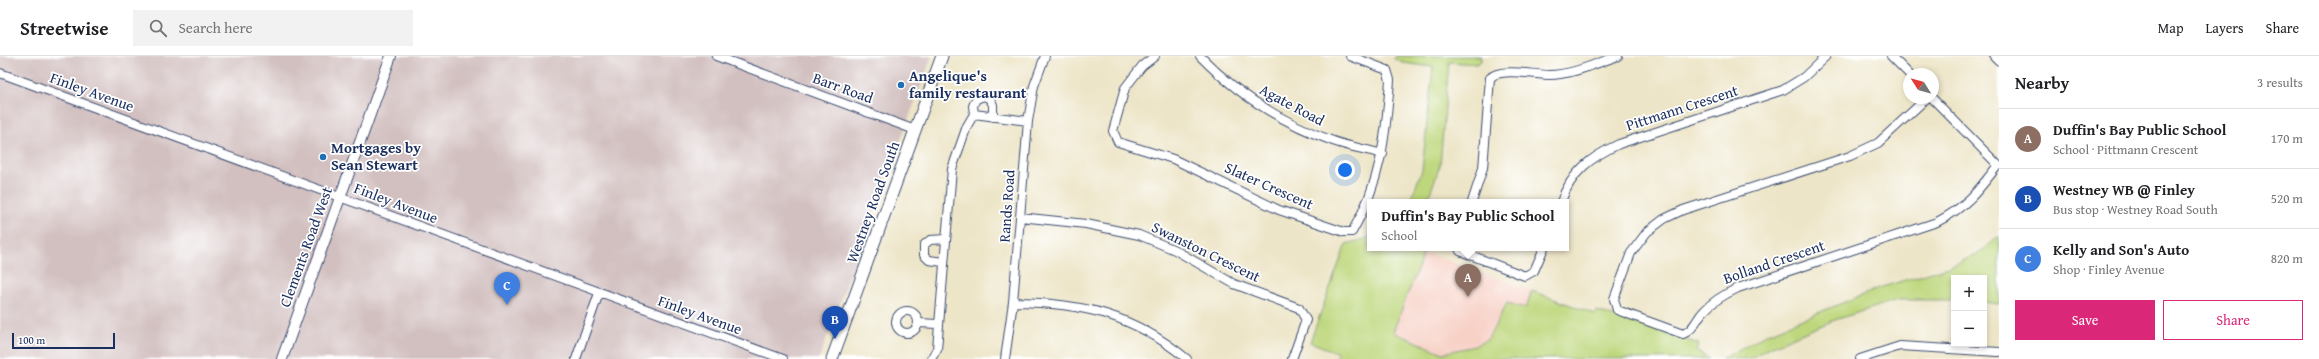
<!DOCTYPE html>
<meta charset="utf-8">
<style>
body{margin:0;font-family:"Gentium Book Plus",serif;background:#f2f2f2;color:#202124}
.controls{position:absolute;right:12px;bottom:12px;display:grid;overflow:hidden;border-radius:0px;box-shadow:0 2px 6px #0003}
.controls button{width:36px;height:36px;display:grid;place-items:center;padding:0;border:0;border-bottom:1px solid #e0e0e0;background:#fff;color:#202124;font:20px sans-serif}
.compass{position:absolute;left:1903px;top:12px;width:36px;height:36px;border-radius:50%;background:#fff;box-shadow:0 2px 6px #0003;rotate:307deg}
.scale{position:absolute;left:12px;bottom:10px;width:103px;box-sizing:border-box;padding-left:4px;border:2px solid #1b2f5e;border-top:0;font-size:11px;line-height:14px;white-space:nowrap;color:#1b2f5e;-webkit-text-stroke:3px #fff;paint-order:stroke}
.you{position:absolute;left:1345px;top:114px;width:14px;height:14px;margin:-10px;border:3px solid #fff;border-radius:50%;background:#1a73e8;box-shadow:0 0 0 6px #1a73e833}
.badge{display:grid;place-items:center;width:26px;height:26px;border-radius:50%;background:#db2777;color:#fff;font-size:13px;font-weight:700}
.pin{position:absolute;translate:-50% -33px;filter:drop-shadow(0 1px 2px #0008)}
.pin::after{content:'';position:absolute;top:21px;width:14px;height:12px;background:inherit;clip-path:polygon(0 0,100% 0,50% 100%)}
.popup{position:absolute;left:1367px;top:143px;width:202px;height:52px;box-sizing:border-box;display:grid;place-content:center;border-radius:0px;background:#fff;filter:drop-shadow(0 1px 3px #0005);font-size:13px;white-space:nowrap;color:#757577}
.popup b{font-size:15px;color:#202124}
.popup::after{content:'';position:absolute;left:50%;top:100%;margin-left:-8px;border:8px solid transparent;border-top-color:#fff}
.list{margin:0;padding:0;list-style:none}
h2{display:flex;justify-content:space-between;align-items:center;height:52px;margin:0;padding:0 16px;font-size:17px}
h2 small{font-size:13px;font-weight:400;color:#757577}
.list li{display:grid;grid-template-columns:26px 1fr auto;gap:12px;align-items:center;box-sizing:border-box;height:60px;padding:0 16px;border-top:1px solid #e0e0e0}
.list b{display:block;font-size:15px;white-space:nowrap}
.list p{margin:0;font-size:13px;white-space:nowrap;color:#757577}
.list em{font-size:13px;font-style:normal;color:#757577}
.actions{display:flex;gap:8px;padding:12px 16px}
.actions a{flex:1;padding:9px 0;border:1px solid #db2777;border-radius:0px;text-align:center;font-size:14px;color:#db2777}
.actions .main{background:#db2777;color:#fff}
.icon{flex:none;width:22px;height:22px;fill:none;stroke:currentColor;stroke-width:2;stroke-linecap:round;stroke-linejoin:round}
.map{position:relative;flex:none;width:1999px;height:303px;overflow:hidden}
header{display:flex;align-items:center;gap:24px;box-sizing:border-box;height:56px;padding:0 20px;background:#fff;border-bottom:1px solid #e0e0e0}
header strong{font-size:19px}
nav{display:flex;gap:22px;margin-inline-start:auto;font-size:14px}
.search{width:280px;height:36px;background:#f2f2f2;display:flex;align-items:center;gap:10px;box-sizing:border-box;padding:0 14px;border-radius:0px;color:#757577;font-size:15px}
main{display:flex}
aside{flex:1;background:#fff}
.map>svg:first-child{display:block}
.built{fill:#f7d1c6}
.industrial{fill:#d2bfbf}
.green{fill:#bed77c;stroke:#6c836d}
.lines{fill:none;stroke-linecap:round;stroke-linejoin:round}
.minor-casing{stroke:#3a4a6e;stroke-width:10}
.tertiary-casing{stroke:#3a4a6e;stroke-width:12}
.secondary-casing{stroke:#3a4a6e;stroke-width:13}
.minor{stroke:#fff;stroke-width:8}
.tertiary{stroke:#fff;stroke-width:10}
.secondary{stroke:#fff;stroke-width:11}
.poi-dot{fill:#1f6fb2;stroke:#fff;stroke-width:1.5}
.labels{text-anchor:middle;stroke-width:3.5;stroke-linejoin:round;paint-order:stroke}
.poi-label{font-size:15px;font-weight:bold;fill:#1b2f5e;stroke:#fff;text-anchor:start}
.street-label{font-size:15px;fill:#1b2f5e;stroke:#fff}
</style>
<header>
<strong>Streetwise</strong>
<div class="search"><svg class="icon" aria-label="search" viewBox="0 0 24 24"><circle cx="10" cy="10" r="6"/><path d="M15 15l6 6"/></svg>Search here</div>
<nav><a>Map</a><a>Layers</a><a>Share</a></nav>
</header>
<main>
<div class="map">
<svg width="1999" height="303" viewBox="0 0 1999 303">
<rect width="100%" height="100%" fill="#fff"/>
<filter id="ink" filterUnits="userSpaceOnUse"><feTurbulence type="fractalNoise" baseFrequency=".025" numOctaves="2"/><feDisplacementMap in="SourceGraphic" scale="8" xChannelSelector="R" yChannelSelector="G"/><feConvolveMatrix kernelMatrix="1 2 1 2 8 2 1 2 1" color-interpolation-filters="sRGB"/></filter>
<filter id="wash" filterUnits="userSpaceOnUse"><feTurbulence type="fractalNoise" baseFrequency=".012" numOctaves="4" result="noise"/><feDisplacementMap in="SourceGraphic" scale="16" xChannelSelector="R" yChannelSelector="G"/><feGaussianBlur stdDeviation="0.9" result="paint"/><feColorMatrix in="noise" values="0 0 0 0 0 0 0 0 0 0 0 0 0 0 0 0 0 1.4 0 .05"/><feComposite in="paint" operator="in"/></filter>
<g filter="url(#wash)">
<rect width="100%" height="100%" fill="#ede5c7"/>
<path class="built" d="M1424,196L1532,235L1526,253L1507,247L1488,283L1475,290L1443,297L1393,276Z"/>
<path class="industrial" d="M0,0H932L819,303H0Z"/>
<path class="green" d="M1396,0H1481V5L1477,8L1449,6L1440,109L1427,146H1410L1422,114L1433,11L1403,7L1394,3Z
M1370,179V192H1417L1424,196L1393,276L1443,297L1475,290L1488,283L1507,247L1526,252L1532,235L1595,258L1597,255L1699,288L1696,295L1709,303H1354L1349,301L1348,303H1336L1338,297L1310,286L1346,188L1368,182Z
M1999,180V248L1984,246V222H1954V244H1897L1832,265L1770,291L1749,303H1722L1768,277L1882,231L1949,211L1981,196Z"/>
</g>
<g filter="url(#ink)">
<g class="lines">
<defs>
<path id="minor" d="M716,0L915,74
M1155,0L1142,10L1125,32L1113,75L1118,86L1173,103L1279,154L1344,176H1352C1381,127 1386,79 1390,24L1387,14L1350,0
M1200,0C1237,38 1283,67 1333,85C1349,91 1366,93 1383,98
M1891,0L1909,18
M1994,0L1999,5
M0,17L783,303
M1927,42L1878,87L1850,100L1683,154L1664,163L1647,176L1631,197L1614,243L1617,254L1683,278C1694,274 1696,263 1704,255C1714,244 1725,238 1738,232L1937,166C1966,151 1978,135 1998,109
M1932,42L1999,110
M974,58L1028,65
M1472,146L1483,112L1490,22C1500,11 1535,19 1549,19C1572,19 1597,7 1618,0
M1561,146C1571,116 1591,101 1619,88L1783,34L1804,21L1826,0
M1020,161L1086,168L1139,179L1175,194L1234,228L1299,252L1306,264L1292,303
M1459,192L1460,195L1525,220L1534,215L1544,192
M943,206L929,204L924,199V189L930,184L946,183
M1013,246C1083,247 1132,258 1187,303
M896 266a11 11 0 1 1 22 0a11 11 0 1 1-22 0Z
M919,267L937,268
M576,303L599,237
M931,303L937,293L952,113L967,70L974,58L973,50L976,43L984,40L990,43L993,49V61
M1005,303L1013,246L1028,65L1034,30L1045,0
M1860,303L1900,290L1999,296"/>
<path id="tertiary" d="M282,303L391,0"/>
<path id="secondary" d="M832,303L942,0"/>
</defs>
<use href="#minor" class="minor-casing"/>
<use href="#tertiary" class="tertiary-casing"/>
<use href="#secondary" class="secondary-casing"/>
<use href="#minor" class="minor"/>
<use href="#tertiary" class="tertiary"/>
<use href="#secondary" class="secondary"/>
</g>
</g>
<g class="poi-dot">
<circle cx="901" cy="29" r="4"/>
<circle cx="323" cy="101" r="4"/>
</g>
<g class="labels">
<g class="poi-label">
<text x="909" y="25">Angelique's<tspan x="909" dy="17">family restaurant</tspan></text>
<text x="331" y="97">Mortgages by<tspan x="331" dy="17">Sean Stewart</tspan></text>
</g>
<g class="street-label">
<text transform="translate(843 32) rotate(20)" y="5">Barr Road</text>
<text transform="translate(92 36) rotate(20)" y="5">Finley Avenue</text>
<text transform="translate(1292 49) rotate(28)" y="5">Agate Road</text>
<text transform="translate(1682 52) rotate(-18)" y="5">Pittmann Crescent</text>
<text transform="translate(1269 130) rotate(24)" y="5">Slater Crescent</text>
<text transform="translate(873 146) rotate(-70)" y="5">Westney Road South</text>
<text transform="translate(396 147) rotate(21)" y="5">Finley Avenue</text>
<text transform="translate(1007 150) rotate(-86)" y="5">Rands Road</text>
<text transform="translate(306 191) rotate(-70)" y="5">Clements Road West</text>
<text transform="translate(1206 196) rotate(26)" y="5">Swanston Crescent</text>
<text transform="translate(1774 206) rotate(-19)" y="5">Bolland Crescent</text>
<text transform="translate(700 259) rotate(20)" y="5">Finley Avenue</text>
</g>
</g>
</svg>
<div class="controls">
<button>+</button>
<button>−</button>
</div>
<svg class="compass" viewBox="-18 -18 36 36"><path d="M0-13l5 13h-10z" fill="#e53935"/><path d="M0 13l5-13h-10z" fill="#757577"/></svg>
<div class="scale">100 m</div>
<div class="you"></div>
<div class="pin badge" style="left:1468px;top:241px;background:#8d6e63">A</div>
<div class="popup"><b>Duffin's Bay Public School</b>School</div>
<div class="pin badge" style="left:835px;top:283px;background:#1a4fb4">B</div>
<div class="pin badge" style="left:507px;top:249px;background:#3f7fe0">C</div>
</div>
<aside>
<h2>Nearby<small>3 results</small></h2>
<ul class="list">
<li><span class="badge" style="background:#8d6e63">A</span><div><b>Duffin's Bay Public School</b><p>School · Pittmann Crescent</p></div><em>170 m</em></li>
<li><span class="badge" style="background:#1a4fb4">B</span><div><b>Westney WB @ Finley</b><p>Bus stop · Westney Road South</p></div><em>520 m</em></li>
<li><span class="badge" style="background:#3f7fe0">C</span><div><b>Kelly and Son's Auto</b><p>Shop · Finley Avenue</p></div><em>820 m</em></li>
</ul>
<div class="actions"><a class="main">Save</a><a>Share</a></div>
</aside>
</main>
